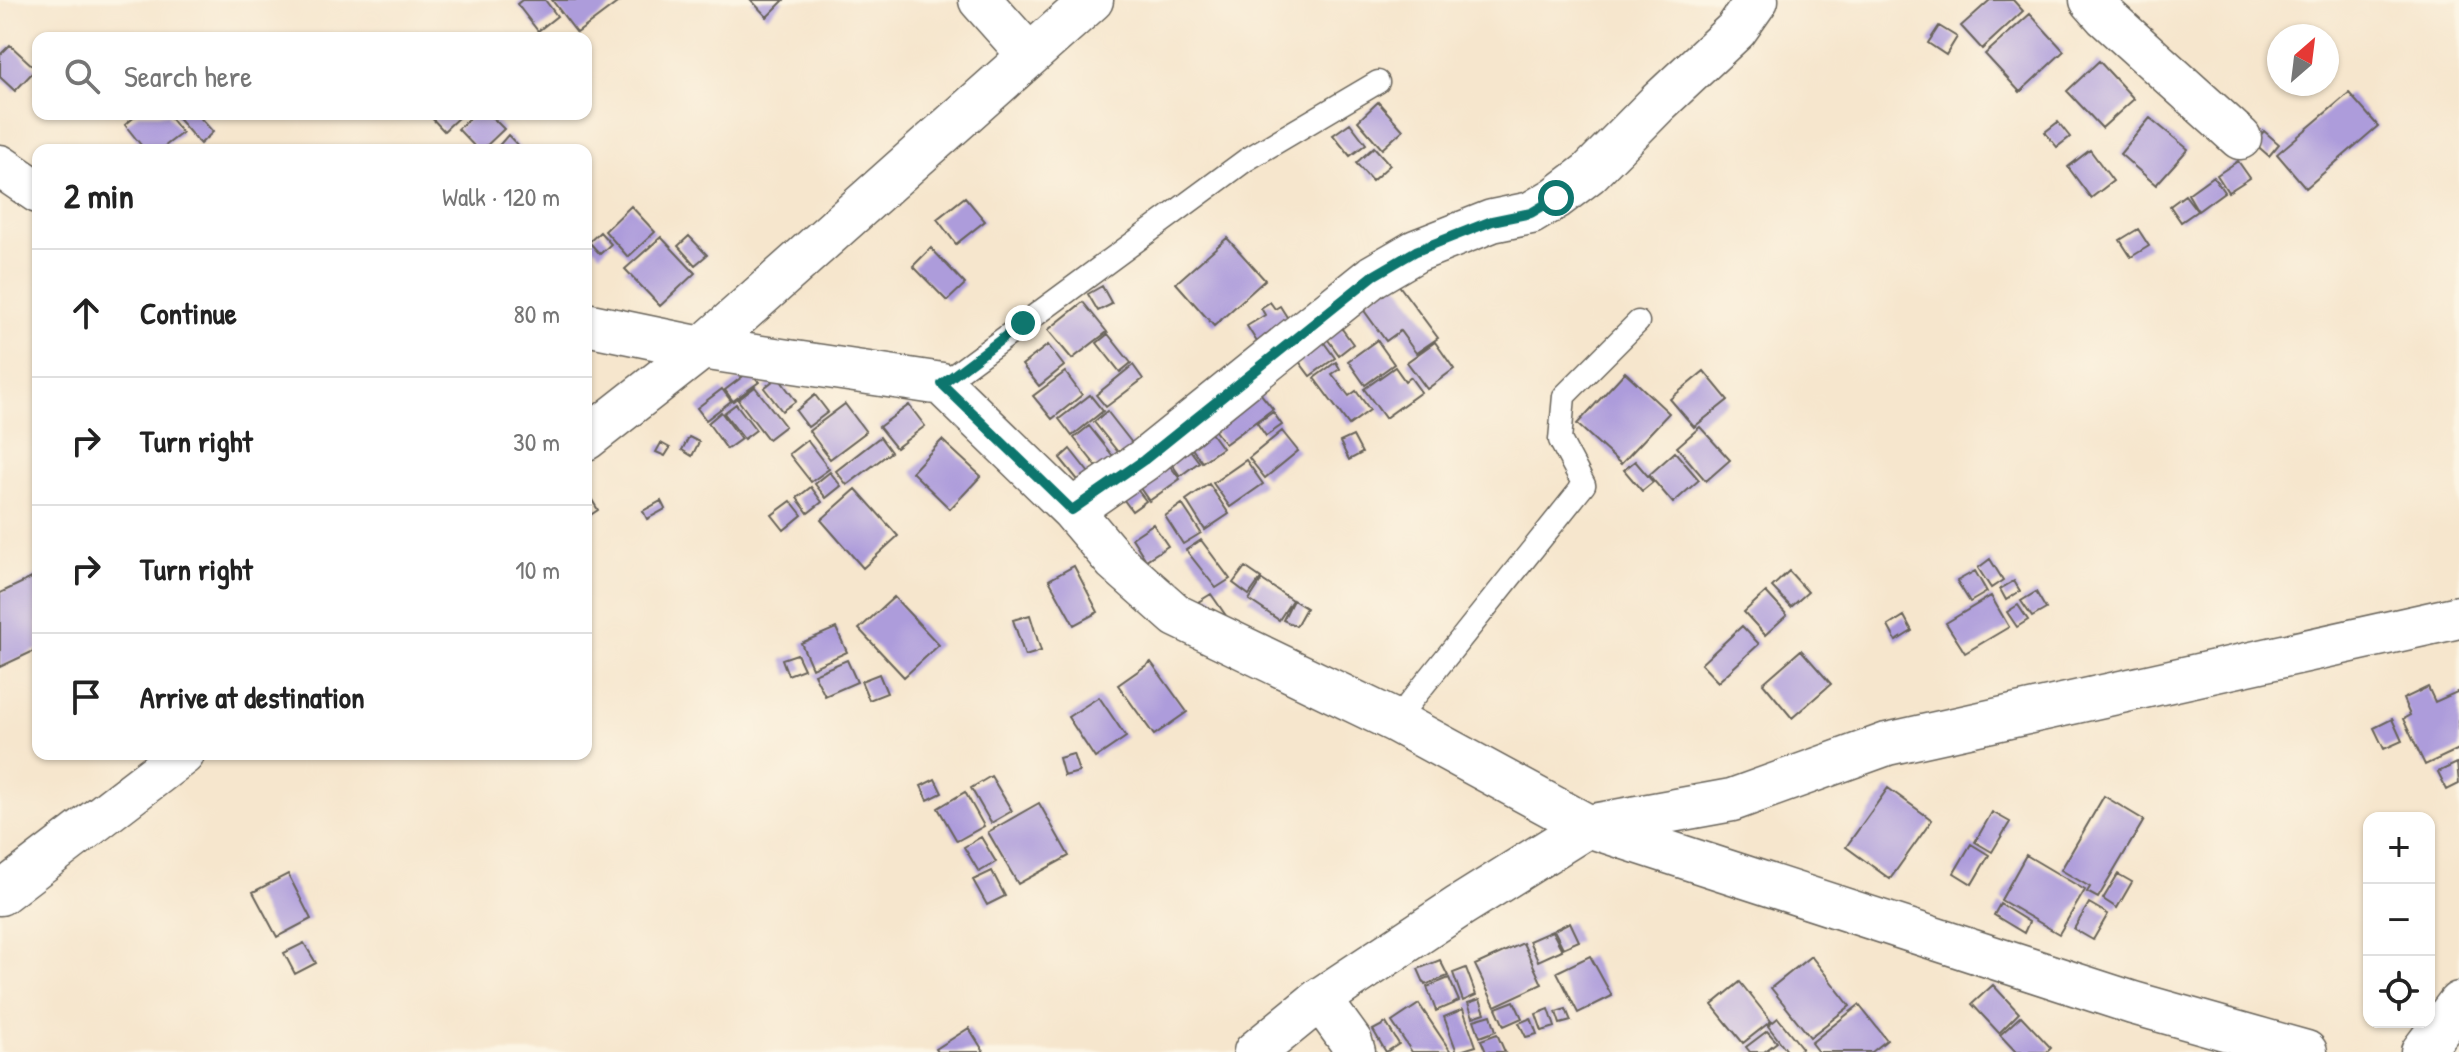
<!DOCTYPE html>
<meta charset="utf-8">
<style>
body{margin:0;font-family:"Patrick Hand",sans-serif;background:#f6f6f6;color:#222}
.controls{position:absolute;right:24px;bottom:24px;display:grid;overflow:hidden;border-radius:16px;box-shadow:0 2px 6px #0004}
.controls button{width:72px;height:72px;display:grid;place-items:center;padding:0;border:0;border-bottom:2px solid #e0e0e0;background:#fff;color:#222;font:40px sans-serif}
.compass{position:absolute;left:2267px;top:24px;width:72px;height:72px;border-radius:50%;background:#fff;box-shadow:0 2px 6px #0004;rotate:28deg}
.stop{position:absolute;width:24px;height:24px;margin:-18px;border:6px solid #0f766e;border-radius:50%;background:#fff}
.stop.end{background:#0f766e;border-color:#fff;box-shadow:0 2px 8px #0008}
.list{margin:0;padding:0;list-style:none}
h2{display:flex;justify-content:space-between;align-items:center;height:104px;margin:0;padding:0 32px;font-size:34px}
h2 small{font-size:26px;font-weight:400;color:#767676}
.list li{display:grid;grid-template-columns:52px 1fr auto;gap:24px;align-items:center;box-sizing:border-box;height:128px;padding:0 32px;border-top:2px solid #e0e0e0}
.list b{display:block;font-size:30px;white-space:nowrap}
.list em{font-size:26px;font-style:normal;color:#767676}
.icon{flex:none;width:44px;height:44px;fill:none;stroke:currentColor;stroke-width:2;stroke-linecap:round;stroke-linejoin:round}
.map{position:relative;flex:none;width:2459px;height:1052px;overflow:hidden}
.search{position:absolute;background:#fff;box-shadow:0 2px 6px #0004;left:32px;top:32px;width:560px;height:88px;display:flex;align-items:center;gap:20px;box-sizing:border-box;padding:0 28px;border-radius:16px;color:#767676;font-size:30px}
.panel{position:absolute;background:#fff;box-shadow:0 2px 6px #0004;left:32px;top:144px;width:560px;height:616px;border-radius:16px}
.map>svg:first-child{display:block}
.building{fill:#ad9cdb}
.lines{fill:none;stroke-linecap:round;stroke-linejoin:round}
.lane-casing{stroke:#68635a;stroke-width:25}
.street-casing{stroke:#68635a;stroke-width:45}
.lane{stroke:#fff;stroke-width:22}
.street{stroke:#fff;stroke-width:42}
.route{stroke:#0f766e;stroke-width:10}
</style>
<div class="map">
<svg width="2459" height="1052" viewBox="0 0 2459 1052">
<rect width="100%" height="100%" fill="#fcf5e5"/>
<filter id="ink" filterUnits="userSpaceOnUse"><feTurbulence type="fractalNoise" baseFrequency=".0125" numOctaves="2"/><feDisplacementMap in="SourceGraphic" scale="16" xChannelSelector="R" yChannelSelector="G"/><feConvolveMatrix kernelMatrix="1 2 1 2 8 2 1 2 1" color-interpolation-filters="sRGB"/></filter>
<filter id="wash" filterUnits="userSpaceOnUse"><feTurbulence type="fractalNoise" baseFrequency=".006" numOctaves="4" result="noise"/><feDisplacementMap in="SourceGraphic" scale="32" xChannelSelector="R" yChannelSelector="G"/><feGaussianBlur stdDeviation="1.8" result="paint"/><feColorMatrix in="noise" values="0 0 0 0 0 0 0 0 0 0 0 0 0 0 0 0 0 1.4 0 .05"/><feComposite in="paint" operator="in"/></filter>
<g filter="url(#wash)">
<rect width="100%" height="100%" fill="#f6e6cd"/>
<g id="blocks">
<path class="building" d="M522,0H545L557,16L538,31L517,4Z
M552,0H621L577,33Z
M751,0H784L767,17Z
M1990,0H2013L2023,11L1982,49L1961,26Z
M2030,14L2064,51L2020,92L1985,54Z
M1939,26L1957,37L1946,55L1928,43Z
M10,45L36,69L15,91L0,77V55Z
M2099,61L2134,99L2102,128L2067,91Z
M2349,93L2378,126L2306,188L2277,154Z
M1378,102L1403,130L1382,149L1358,121Z
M138,114H167L182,133L165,146L167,150H145L125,125Z
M174,114H197L213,132L200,144Z
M428,114H462L444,131Z
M474,114H489L504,129L482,150H478L458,129Z
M2150,118L2188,149L2156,185L2120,154Z
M2058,122L2070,137L2057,147L2045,132Z
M1350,123L1366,144L1350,156L1333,135Z
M2264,131L2279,144L2269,156L2254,143Z
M508,135L522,150H495Z
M1374,147L1390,165L1372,181L1356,163Z
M2090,150L2113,181L2091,198L2068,167Z
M2238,161L2250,178L2228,192L2217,175Z
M2213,176L2224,192L2198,211L2188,194Z
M2185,195L2197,211L2181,222L2170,206Z
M965,197L985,221L956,244L937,219Z
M631,206L655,232L628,257L605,231Z
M2138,229L2149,246L2131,257L2120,240Z
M600,232L611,244L600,254L589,242Z
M689,236L707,255L695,265L678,246Z
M661,237L695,273L660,306L625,269Z
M1227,238L1265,280L1214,326L1176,283Z
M931,248L965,284L947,301L913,266Z
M1395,280L1438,338L1416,353L1400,331L1386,341L1360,305Z
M1102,286L1112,304L1098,311L1088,294Z
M1083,302L1107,332L1072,359L1048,330Z
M1270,302L1275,309L1280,306L1290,322L1257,342L1247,326L1265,315L1261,308Z
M1337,322L1353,344L1339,355L1323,333Z
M1317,333L1335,358L1310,376L1292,352Z
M1108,334L1131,363L1120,372L1097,343Z
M1377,340L1394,364L1365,385L1348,361Z
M1435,342L1454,369L1427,389L1407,362Z
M1048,345L1064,366L1039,386L1022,365Z
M1336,362L1340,369L1332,374L1349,396L1356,391L1370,410L1349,425L1314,378Z
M1133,365L1143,379L1106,407L1096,395Z
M1395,367L1405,381L1410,377L1421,392L1385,418L1364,389Z
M750,371L759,382L733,401L725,390Z
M1704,371L1728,400L1694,427L1670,399Z
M1065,372L1082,395L1052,419L1033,396Z
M1625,372L1669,413L1621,464L1577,424Z
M778,377L796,401L782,411L764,388Z
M755,387L785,426L768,439L738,400Z
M1256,388L1273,409L1225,444L1209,423Z
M722,389L731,401L706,420L697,408Z
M815,395L828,412L808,427L796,411Z
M1090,395L1103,411L1072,436L1059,419Z
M736,404L756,430L744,439L724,413Z
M845,404L866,432L830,459L809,431Z
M909,405L925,426L896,448L879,427Z
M1107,411L1139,452L1126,462L1094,422Z
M721,412L741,439L727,449L708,423Z
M1273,412L1282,425L1266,436L1257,423Z
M1205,425L1222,448L1202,462L1185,439Z
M1089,426L1120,465L1105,477L1074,438Z
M1700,427L1730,460L1706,481L1677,447Z
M1282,431L1298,451L1265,478L1249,458Z
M1353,436L1362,453L1349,460L1340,442Z
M689,437L699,442L692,456L682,450Z
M880,437L891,452L847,485L836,471Z
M807,440L829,469L811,482L789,454Z
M942,440L981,476L950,509L912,472Z
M1184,442L1199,462L1180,476L1166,456Z
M661,443L670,448L665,456L656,452Z
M1070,449L1096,482L1086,490L1060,458Z
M1675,452L1699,480L1673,503L1649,475Z
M1163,457L1180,479L1149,501L1133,478Z
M1246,460L1263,484L1230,507L1213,483Z
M1635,461L1653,482L1642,491L1624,470Z
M830,472L841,486L826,498L815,484Z
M1129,479L1146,501L1132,511L1116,489Z
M1209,484L1229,514L1205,530L1186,500Z
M811,487L822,502L808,513L797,498Z
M856,489L898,536L863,568L821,520Z
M592,500L598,510L586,518V504Z
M661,501L665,509L647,519L643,511Z
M791,501L802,515L784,530L772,515Z
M1182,504L1201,533L1183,544L1165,516Z
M1153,524L1168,546L1146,560L1132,538Z
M1201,540L1230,579L1216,588L1186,550Z
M1990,559L2003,580L1991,588L1978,568Z
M1074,566L1098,612L1074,625L1049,580Z
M1245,567L1261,578L1249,595L1233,583Z
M1789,571L1808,592L1791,607L1772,587Z
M1975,571L1987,592L1970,602L1957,581Z
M38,575V649L0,667V593Z
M1262,580L1292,600L1279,620L1249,600Z
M2014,581L2020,591L2006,600L2000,589Z
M1766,592L1787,615L1765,635L1744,612Z
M2036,592L2046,609L2032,617L2021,601Z
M1211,594L1229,620L1195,604Z
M1991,596L2009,627L1965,653L1946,623Z
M894,597L939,645L904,677L859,629Z
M1293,600L1306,608L1296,626L1283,620Z
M2018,605L2028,620L2017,627L2007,612Z
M1030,615L1041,651L1025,656L1013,620Z
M1904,616L1912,631L1896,641L1888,626Z
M1742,626L1759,644L1718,682L1701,664Z
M836,628L847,652L812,668L801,643Z
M1801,650L1831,684L1792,718L1763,683Z
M797,654L804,669L788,675L782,659Z
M847,660L857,682L825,696L814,674Z
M1151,662L1187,712L1154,735L1118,685Z
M879,674L887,693L869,700L861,681Z
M2428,687L2435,702L2459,691V749L2425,765L2403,719L2410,715L2403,699Z
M1099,697L1126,737L1095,758L1068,717Z
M2392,719L2402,741L2384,749L2374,728Z
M1073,754L1079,772L1064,776L1059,758Z
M2457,763L2459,784L2447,790L2438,772Z
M991,776L1012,811L991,823L971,788Z
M935,779L942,793L928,800L921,786Z
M1888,788L1932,820L1890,879L1846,847Z
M965,792L984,826L957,841L938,808Z
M2104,796L2144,820L2098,898L2087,892L2090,887L2061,870Z
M1039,803L1069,856L1018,884L988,832Z
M1992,812L2010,822L1992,852L1975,842Z
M981,837L996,862L979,872L964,847Z
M1971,844L1989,855L1972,884L1954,873Z
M2026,855L2085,890L2059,934L2001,900Z
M992,871L1005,896L987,905L973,880Z
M288,874L311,919L277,937L253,892Z
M2118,874L2132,882L2117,908L2103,899Z
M2089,903L2108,914L2093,940L2074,929Z
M2000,904L2029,922L2024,933L1994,915Z
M1570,922L1579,941L1563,948L1554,930Z
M1552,931L1562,950L1538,961L1529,941Z
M304,943L316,963L295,974L284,953Z
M1523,943L1542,984L1495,1006L1475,965Z
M1590,956L1612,996L1578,1013L1557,972Z
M1811,956L1850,1006L1810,1037L1771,988Z
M1440,960L1448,976L1425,985L1418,969Z
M1466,968L1476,995L1463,1001L1453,973Z
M1449,978L1459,1001L1436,1011L1427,987Z
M1740,982L1771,1021L1743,1043L1712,1005Z
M1993,985L2019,1013L1999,1033L1972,1004Z
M1480,999L1485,1013L1473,1017L1468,1003Z
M1514,1001L1522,1018L1504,1026L1496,1008Z
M1419,1004L1451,1052H1412L1392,1022Z
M1859,1005L1887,1040L1872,1052H1818L1811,1043Z
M1463,1009L1476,1046L1457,1052L1444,1017Z
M1549,1009L1555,1027L1542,1031L1536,1014Z
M1566,1009L1571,1021L1560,1024L1556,1012Z
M1491,1015L1496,1031L1480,1037L1474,1020Z
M2021,1016L2051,1048L2047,1052H2016L2000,1035Z
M1531,1018L1537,1034L1526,1037L1519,1023Z
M1778,1018L1802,1048L1797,1052H1788L1768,1026Z
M1386,1023L1399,1044L1386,1052L1373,1030Z
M969,1028L984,1052H938L936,1049Z
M1767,1031L1777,1042L1764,1052H1750L1746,1047Z
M1497,1034L1505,1052H1486L1481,1040Z"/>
</g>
</g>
<g filter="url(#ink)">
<use href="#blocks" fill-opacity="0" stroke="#68635a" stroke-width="2"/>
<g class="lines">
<defs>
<path id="lane" d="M942,384L1246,160L1378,82
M1395,721L1584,485L1560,440L1564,396L1638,322"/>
<path id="street" d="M980,0L1029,55
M2091,0L2106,17L2240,138
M0,166L38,192
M586,324L702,348L942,384L1072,510L1115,561L1177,616L1395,721L1588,826L1732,800L1887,744L2459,617
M586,439L702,348L1092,0
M1072,510L1144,460L1373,276L1416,251L1492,221L1531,213L1556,198L1589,173L1659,102L1736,30L1757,0
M0,894L183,754
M1320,999L1351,1042L1354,1052
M1255,1052L1320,999L1460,906L1588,826L2133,1003L2306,1052
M2422,1052L2459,1003"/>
</defs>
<use href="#lane" class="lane-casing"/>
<use href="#street" class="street-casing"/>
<use href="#lane" class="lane"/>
<use href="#street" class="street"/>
</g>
</g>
<g class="lines" filter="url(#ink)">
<path class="route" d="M1023,323L942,384L1072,510L1144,460L1373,276L1416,251L1492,221L1531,213L1556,198"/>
</g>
</svg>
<div class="controls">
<button>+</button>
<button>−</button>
<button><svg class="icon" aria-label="locate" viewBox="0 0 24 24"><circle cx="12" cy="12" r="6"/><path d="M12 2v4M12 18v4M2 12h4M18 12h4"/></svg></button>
</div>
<svg class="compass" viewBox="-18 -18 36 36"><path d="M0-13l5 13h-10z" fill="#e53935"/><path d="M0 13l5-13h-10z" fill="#767676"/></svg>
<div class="stop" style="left:1556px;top:198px"></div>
<div class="stop end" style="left:1023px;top:323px"></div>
<div class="search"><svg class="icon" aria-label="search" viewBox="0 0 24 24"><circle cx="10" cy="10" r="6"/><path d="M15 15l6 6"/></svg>Search here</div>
<section class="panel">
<h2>2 min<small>Walk · 120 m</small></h2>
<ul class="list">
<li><svg class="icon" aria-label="ahead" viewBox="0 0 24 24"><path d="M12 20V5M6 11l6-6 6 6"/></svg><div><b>Continue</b></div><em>80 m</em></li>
<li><svg class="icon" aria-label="right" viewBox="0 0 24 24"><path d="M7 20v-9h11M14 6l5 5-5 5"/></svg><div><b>Turn right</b></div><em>30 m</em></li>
<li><svg class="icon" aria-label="right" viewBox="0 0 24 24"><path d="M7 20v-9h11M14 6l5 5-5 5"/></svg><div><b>Turn right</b></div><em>10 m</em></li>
<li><svg class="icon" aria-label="arrive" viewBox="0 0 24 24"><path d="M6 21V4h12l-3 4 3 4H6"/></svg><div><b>Arrive at destination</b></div></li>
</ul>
</section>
</div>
